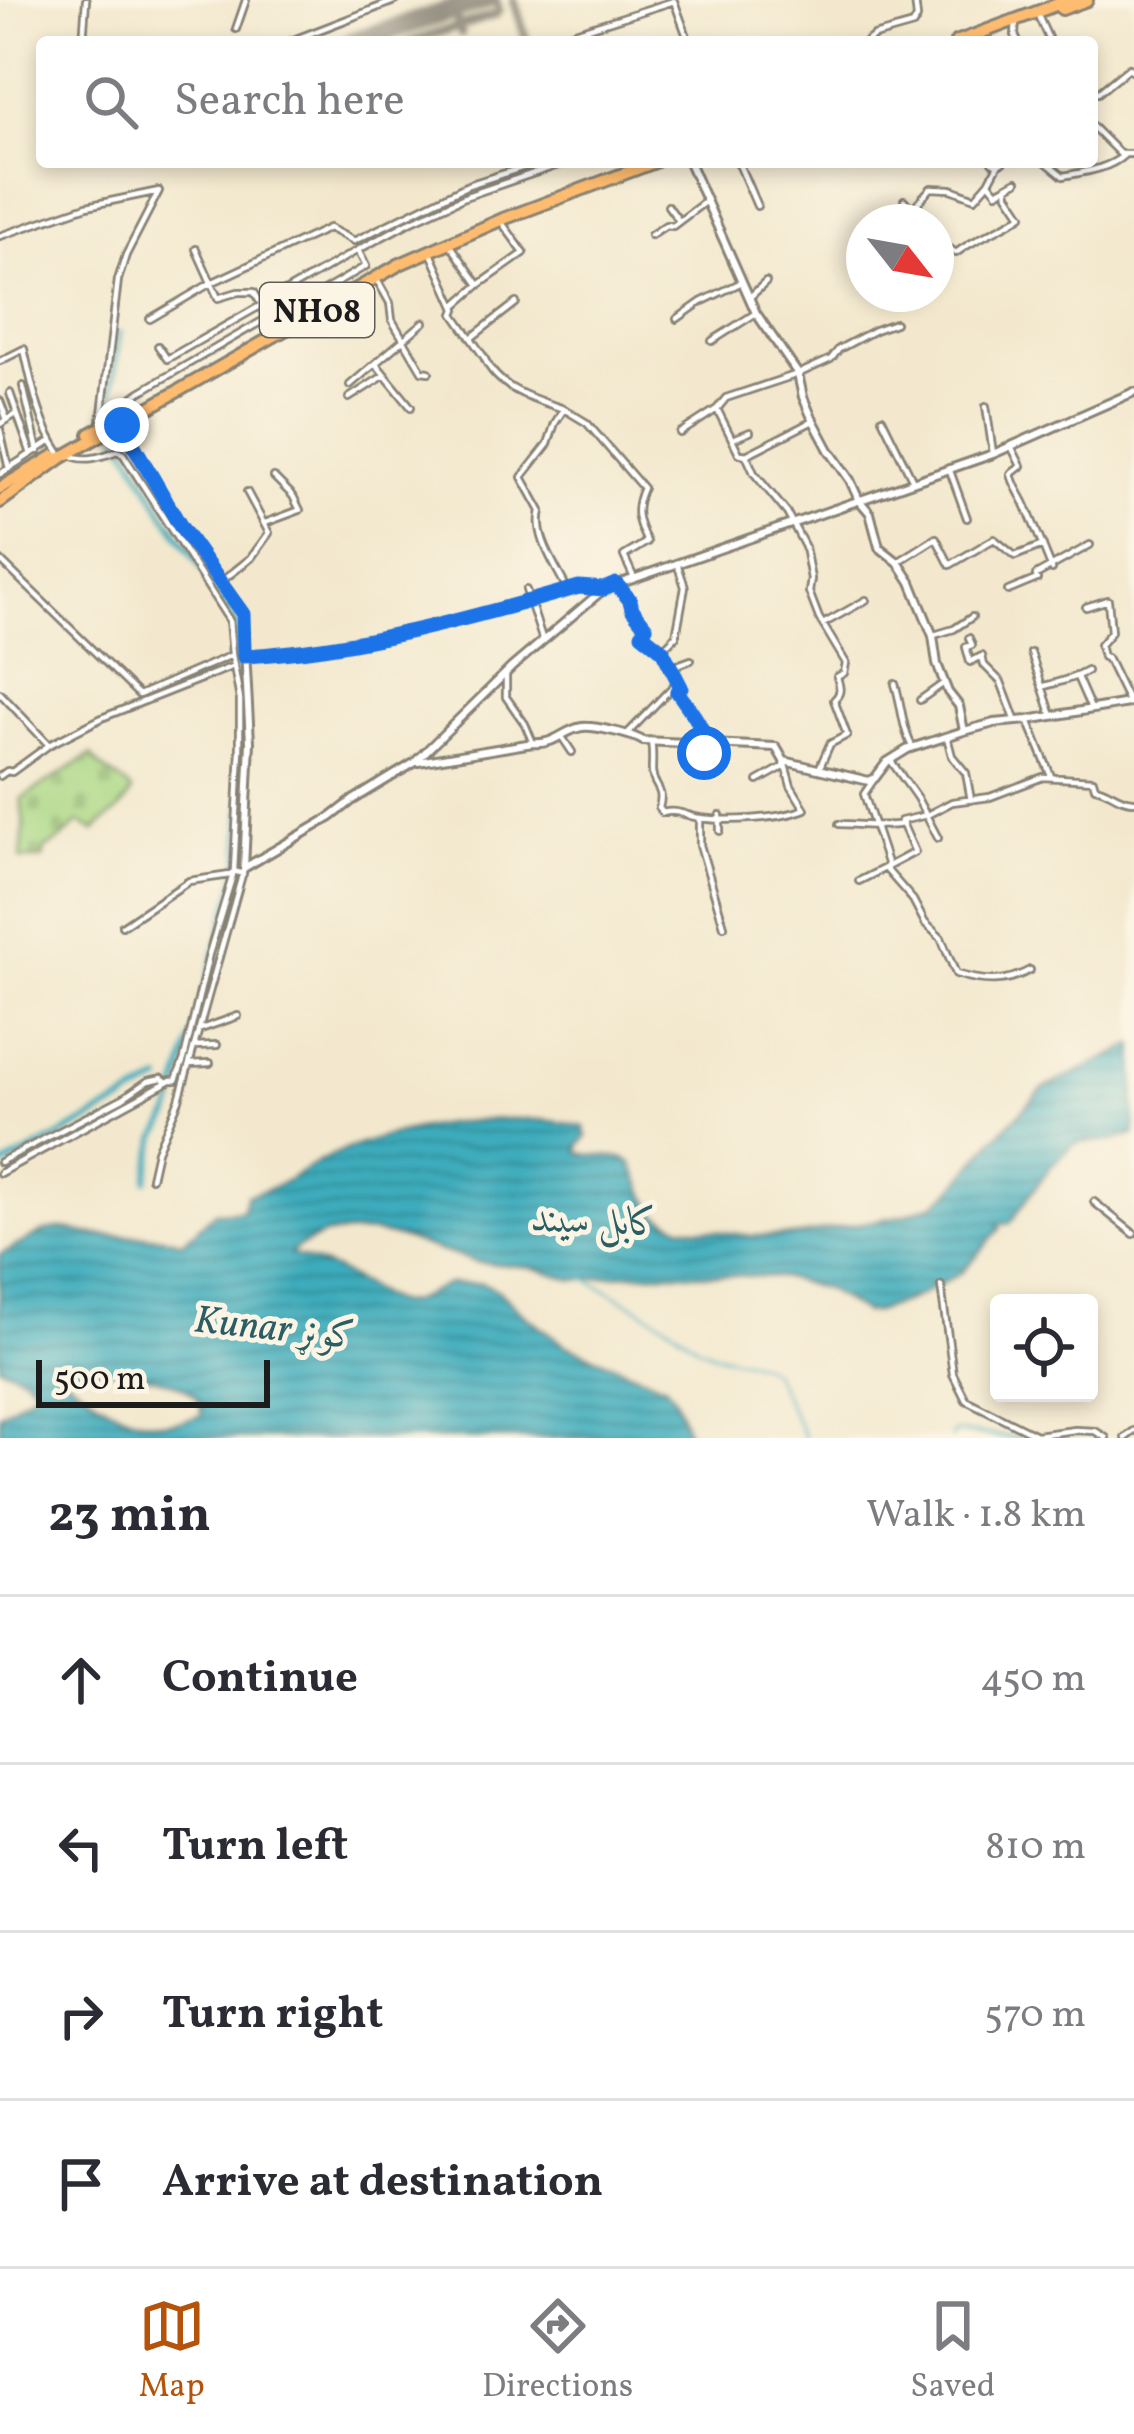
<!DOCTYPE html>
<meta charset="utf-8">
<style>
body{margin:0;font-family:Vollkorn,Amiri,serif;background:#f7f7f7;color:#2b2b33}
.controls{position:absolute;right:36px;bottom:36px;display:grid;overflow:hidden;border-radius:12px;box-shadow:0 6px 18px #0003}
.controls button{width:108px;height:108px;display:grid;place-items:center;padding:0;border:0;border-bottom:3px solid #e1e1e2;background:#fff;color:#2b2b33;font:60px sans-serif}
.compass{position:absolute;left:846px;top:204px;width:108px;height:108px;border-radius:50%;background:#fff;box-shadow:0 6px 18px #0003;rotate:121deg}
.scale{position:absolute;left:36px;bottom:30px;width:234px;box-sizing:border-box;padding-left:12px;border:6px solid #1c1c1c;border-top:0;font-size:33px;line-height:42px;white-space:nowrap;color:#1c1c1c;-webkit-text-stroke:9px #fcf5e5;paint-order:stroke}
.stop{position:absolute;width:36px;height:36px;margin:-27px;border:9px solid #1a73e8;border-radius:50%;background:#fff}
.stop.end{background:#1a73e8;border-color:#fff;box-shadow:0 3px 12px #0008}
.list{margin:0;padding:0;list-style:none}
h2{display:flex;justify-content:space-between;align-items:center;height:156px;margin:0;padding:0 48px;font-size:51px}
h2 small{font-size:39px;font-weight:400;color:#7c7c81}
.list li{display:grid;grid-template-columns:78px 1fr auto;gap:36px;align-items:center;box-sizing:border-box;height:168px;padding:0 48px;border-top:3px solid #e1e1e2}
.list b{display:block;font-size:45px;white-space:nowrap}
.list em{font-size:39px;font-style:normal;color:#7c7c81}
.icon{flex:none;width:66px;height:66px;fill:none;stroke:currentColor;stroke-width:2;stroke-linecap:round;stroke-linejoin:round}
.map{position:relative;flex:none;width:1134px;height:1438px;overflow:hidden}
.search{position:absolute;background:#fff;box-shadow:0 6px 18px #0003;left:36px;right:36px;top:36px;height:132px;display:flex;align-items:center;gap:30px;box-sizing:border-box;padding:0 42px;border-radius:12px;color:#7c7c81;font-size:45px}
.sheet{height:828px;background:#fff}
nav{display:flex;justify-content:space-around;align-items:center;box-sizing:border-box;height:168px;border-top:3px solid #e1e1e2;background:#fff;font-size:33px;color:#7c7c81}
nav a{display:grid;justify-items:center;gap:6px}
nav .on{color:#b45309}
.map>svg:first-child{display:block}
.cemetery{fill:url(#cemetery-stones);stroke:#637a50;stroke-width:3}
.water{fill:url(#water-rules);stroke:#2d646c;stroke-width:3;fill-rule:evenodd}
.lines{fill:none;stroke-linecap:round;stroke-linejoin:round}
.stream{stroke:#3eacbc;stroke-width:3}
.canal{stroke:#3eacbc;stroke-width:6}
.taxiway{stroke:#888274;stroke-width:9}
.runway{stroke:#888274;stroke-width:21}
.minor-casing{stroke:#888274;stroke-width:10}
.tertiary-casing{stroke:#888274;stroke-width:12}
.trunk-casing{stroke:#888274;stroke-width:16}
.minor{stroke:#fff;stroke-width:4.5}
.tertiary{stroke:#fff;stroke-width:6}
.trunk{stroke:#febc70;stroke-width:10}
.route{stroke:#1a73e8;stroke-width:15}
.labels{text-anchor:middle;stroke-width:10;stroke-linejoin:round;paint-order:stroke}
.shield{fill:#fcf5e5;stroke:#5f5d58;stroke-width:3}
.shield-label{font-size:33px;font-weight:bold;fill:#1c1c1c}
.water-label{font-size:39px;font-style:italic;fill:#2b5d64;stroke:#fcf5e5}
</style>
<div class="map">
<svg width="1134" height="1438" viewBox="0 0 1134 1438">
<defs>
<pattern id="cemetery-stones" width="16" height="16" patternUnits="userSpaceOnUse" patternTransform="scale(3)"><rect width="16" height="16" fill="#aad885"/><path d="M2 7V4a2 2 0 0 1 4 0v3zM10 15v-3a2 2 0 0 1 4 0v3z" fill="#92b972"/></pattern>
<pattern id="water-rules" width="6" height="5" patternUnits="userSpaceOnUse" patternTransform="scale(3)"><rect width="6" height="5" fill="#3eacbc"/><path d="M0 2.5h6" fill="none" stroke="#338b98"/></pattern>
</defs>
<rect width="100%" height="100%" fill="#fcf5e5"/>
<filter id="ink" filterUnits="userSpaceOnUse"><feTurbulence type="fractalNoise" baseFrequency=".00833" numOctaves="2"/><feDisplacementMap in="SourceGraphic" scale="24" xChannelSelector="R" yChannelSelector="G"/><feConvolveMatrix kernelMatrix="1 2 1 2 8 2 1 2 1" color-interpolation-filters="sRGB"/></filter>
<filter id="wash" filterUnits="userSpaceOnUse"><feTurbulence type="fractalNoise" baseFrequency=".004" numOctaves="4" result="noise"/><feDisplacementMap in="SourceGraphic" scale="48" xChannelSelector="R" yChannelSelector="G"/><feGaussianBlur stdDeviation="2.7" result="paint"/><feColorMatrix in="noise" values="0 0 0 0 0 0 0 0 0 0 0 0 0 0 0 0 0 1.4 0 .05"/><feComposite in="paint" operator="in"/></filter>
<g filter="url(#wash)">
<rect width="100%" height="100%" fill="#f3e8cd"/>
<path class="cemetery" d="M91,755C100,771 120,776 132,791C120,814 112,813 94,831L79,822L60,840L45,849L43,859H21L24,825L21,799Z"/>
<path class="water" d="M1134,1045V1135L1112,1141L1082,1142L1073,1145L1050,1167L1010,1223L999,1224L1000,1229L962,1272L915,1298L875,1312L864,1313L827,1290L781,1277L670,1273L625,1274L574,1280L531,1267L476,1262L401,1238L372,1232L326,1234L298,1247L290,1254L336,1270L389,1300L399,1303L411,1302L448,1284L482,1283L499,1291L522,1313L566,1345L666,1386L675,1399L689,1438H0V1414L37,1389L22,1375L0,1366V1254C18,1247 32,1234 52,1230C66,1227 75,1232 88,1234C119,1239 154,1231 183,1242L215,1212L242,1211L247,1195C284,1188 298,1171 330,1156C401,1125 508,1108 584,1127L587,1137L579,1146V1152C596,1160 616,1152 632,1163L646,1197L657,1214L680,1226L752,1236H794L905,1215L936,1203L953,1189L992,1141L1043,1089ZM113,1370C139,1374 206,1381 201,1415C149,1438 104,1407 64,1376L67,1371Z"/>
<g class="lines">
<path class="stream" d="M585,1278L669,1325L699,1347L715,1354L761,1364L772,1371L805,1438
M1056,1435L1093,1434L1101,1438
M951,1438L954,1432L1018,1438"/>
<path class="canal" d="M109,417L119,333
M119,435L163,512L234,615L244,735L240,858L237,875L170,1116L157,1137L147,1180
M0,1168L161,1081"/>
<path class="taxiway" d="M514,0L527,42
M457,9L454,14L461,33
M388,30L386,35L389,42
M410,42L495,15L499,10L496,0"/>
<path class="runway" d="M352,42L485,0"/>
</g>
</g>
<g filter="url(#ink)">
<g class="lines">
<defs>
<path id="minor" d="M1039,18L1050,42
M1016,20L1015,35L1018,42
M236,29L246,0
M83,42L86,0
M288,42L397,0
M543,42L674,1L689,42
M866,42L874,36L913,25L917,18L915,0
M1092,89L1098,93L1129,68L1134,72
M1092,126L1120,154H1134
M738,162L757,206
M992,162L998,165L1003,162
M1046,162L1063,176C1084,172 1109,169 1124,155
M989,182L997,192L1017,181
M904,200L924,222
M668,206L679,221
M913,208L931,188L951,189L975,198L989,182L998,165
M651,235L666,225L673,226L706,201
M0,236L87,206L159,191L126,255L118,280L101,422
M936,239L956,253C977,237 1001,230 1022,215L1008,194L1007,187
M452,247L479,285
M430,251L456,309L454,314L484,357C497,389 534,399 564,409L555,423L548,444L522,477L541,511C534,536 556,566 567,589
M376,278L390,303L392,320L422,371L429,372
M749,298L766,282
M456,305L479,285L524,253L500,220
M269,317L306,297H313L366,266L358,250L408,223L467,196L567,162
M150,319L211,283L329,228L354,241L468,185L540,162
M677,319L701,302L742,282
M471,338L516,303
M712,341L756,313
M158,346L167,359L358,250
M0,361L24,349C32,384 39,423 59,452
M376,364L411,407
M350,385L424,322
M23,386L38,451
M10,393L31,454
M349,398L385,375
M0,401L7,420
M986,406L993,453
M564,409L587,423L643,488C633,510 637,522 647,542L624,556L634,578
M717,409L739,453L746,455L754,473L787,513L805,547L811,579L809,592L819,618L846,663L844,673L837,677C840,687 842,693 834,700L847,735L830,744L819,769
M121,411L124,404L140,392L269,317L254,292H238L218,298L196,249
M882,418L913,481
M0,424L16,414
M0,430L9,469
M680,433L717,409L726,398L798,374L831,359L839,349L875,330L895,323
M733,439L750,432
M1011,446L1021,466L1011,474C1014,486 1019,492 1024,502C1034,524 1043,547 1052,569
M746,455L813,421
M949,468L967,518
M0,474L51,441
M265,523L300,510L293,496L274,477
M0,560L139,695L232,655L229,620L123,454L117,451C103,456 85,463 71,455
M898,562L936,538L950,565L994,539L1015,556L1043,545
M222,581L251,558L269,533L247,492
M616,584C628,598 633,614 646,627L642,634L662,650L681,687L677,691C688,708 703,724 706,743
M526,590L543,641
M1008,591L1037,579L1036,575L1090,545
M1086,607L1108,600L1111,632L1100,645L1103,657L1107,658L1129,703
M823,624L866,600
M934,635L954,629L972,617
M969,638L972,645L966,647L970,662L982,656L984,665L1001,682L1015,719
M662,650L676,636L685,587L677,563
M1031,653L1052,716
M669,668L691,660
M506,673V697L525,724L533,743
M1077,677L1091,709
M895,684C902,705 902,729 913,748
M1042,687C1057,682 1074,679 1087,671
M0,693L49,745
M920,700L944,683
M1028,720L1051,776
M628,733L677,682
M562,737L572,752
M947,737L952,756L966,773L971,800
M651,741C653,752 652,760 652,771C653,789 665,786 659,808L663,813C677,809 686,816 700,818C728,822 780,819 805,809L791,786L784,761L783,767L758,781
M703,745L715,772
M891,761L917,798L938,838
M0,776L7,771L12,772L49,745L104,717L231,667
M875,778L864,794L888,866
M720,815V831
M700,818V845L724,926
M839,824C861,824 882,828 903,824
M859,881L885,868
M122,926L189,881L230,875L234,871L243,874
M1030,970C1005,984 983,982 956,974L941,938L925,923L913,900L885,868L915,852L901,821L927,815L952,802L990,797L1043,777L1093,780L1095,787C1109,789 1118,801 1134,801
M198,1030L238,1016
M194,1046L217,1045
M189,1064L210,1063
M0,1162L123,1098L148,1081L162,1078L167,1082
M0,1173L171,1080H176L184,1059L209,954L234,871L240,750V700L232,655
M151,1178L157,1151L179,1100L244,868
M1094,1202L1134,1234
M941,1286L953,1374L966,1400L1036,1435L1075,1430L1095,1431L1106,1438
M1125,1438L1134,1431"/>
<path id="tertiary" d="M689,162L756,313L798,374L803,397L812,418L829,450L850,480L859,500L870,513L879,547L898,562L911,582L933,636L937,664L948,692L959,706L964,731
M123,426L181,527L243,613L250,742L244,868L331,817L353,800L414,763L512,667L604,589L993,454L1134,392
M244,656C357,650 470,618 579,587L604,589
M418,762L533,743C556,745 563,730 582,727C593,725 634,735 643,741L776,747L784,761L869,781L875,778L887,762L908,749L964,731L994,723L1028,720L1134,702"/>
<path id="trunk" d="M1062,9L1087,0
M956,42L1069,0
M90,434L137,407
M0,488L54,456
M0,502L61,458L400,264L503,219L655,162"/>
</defs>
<use href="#minor" class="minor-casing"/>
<use href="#tertiary" class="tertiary-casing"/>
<use href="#trunk" class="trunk-casing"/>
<use href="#minor" class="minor"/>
<use href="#tertiary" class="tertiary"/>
<use href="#trunk" class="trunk"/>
</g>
</g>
<g class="lines" filter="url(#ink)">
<path class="route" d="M122,425L181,527L243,614L244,656C357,650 471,618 579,587L604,589L616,584L630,600L632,609L646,627L642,634L662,650L681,687L677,691C688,708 703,724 706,743L702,742L704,753"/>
</g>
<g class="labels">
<rect class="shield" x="260" y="283" width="114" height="54" rx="9"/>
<g class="shield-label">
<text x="317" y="322">NH08</text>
</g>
<g class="water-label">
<text transform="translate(596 1219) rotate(2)" y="14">کابل سيند</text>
<text transform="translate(277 1326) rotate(6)" y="14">Kunar کونړ</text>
</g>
</g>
</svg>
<div class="controls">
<button><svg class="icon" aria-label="locate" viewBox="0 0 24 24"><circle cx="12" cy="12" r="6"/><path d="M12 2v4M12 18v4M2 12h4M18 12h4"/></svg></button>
</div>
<svg class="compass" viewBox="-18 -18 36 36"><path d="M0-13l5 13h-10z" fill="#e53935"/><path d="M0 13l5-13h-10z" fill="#7c7c81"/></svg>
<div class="scale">500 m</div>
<div class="stop" style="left:704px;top:753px"></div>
<div class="stop end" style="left:122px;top:425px"></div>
<div class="search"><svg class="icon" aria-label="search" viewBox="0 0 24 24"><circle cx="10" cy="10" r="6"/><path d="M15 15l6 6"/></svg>Search here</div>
</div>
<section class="sheet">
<h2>23 min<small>Walk · 1.8 km</small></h2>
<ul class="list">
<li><svg class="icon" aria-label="ahead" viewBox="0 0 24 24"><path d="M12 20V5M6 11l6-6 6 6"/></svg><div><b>Continue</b></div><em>450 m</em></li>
<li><svg class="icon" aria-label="left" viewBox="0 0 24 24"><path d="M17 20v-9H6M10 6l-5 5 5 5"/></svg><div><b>Turn left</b></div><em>810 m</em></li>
<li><svg class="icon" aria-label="right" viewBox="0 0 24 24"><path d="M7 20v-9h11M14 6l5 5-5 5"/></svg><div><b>Turn right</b></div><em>570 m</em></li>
<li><svg class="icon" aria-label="arrive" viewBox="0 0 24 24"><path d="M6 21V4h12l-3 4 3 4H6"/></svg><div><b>Arrive at destination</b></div></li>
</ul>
</section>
<nav>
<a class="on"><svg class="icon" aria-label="map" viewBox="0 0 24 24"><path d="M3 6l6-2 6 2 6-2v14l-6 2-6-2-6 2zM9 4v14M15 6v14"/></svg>Map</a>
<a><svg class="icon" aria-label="directions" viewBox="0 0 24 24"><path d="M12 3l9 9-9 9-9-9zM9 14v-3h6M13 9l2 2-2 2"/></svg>Directions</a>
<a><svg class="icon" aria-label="saved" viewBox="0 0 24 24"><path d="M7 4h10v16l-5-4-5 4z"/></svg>Saved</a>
</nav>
